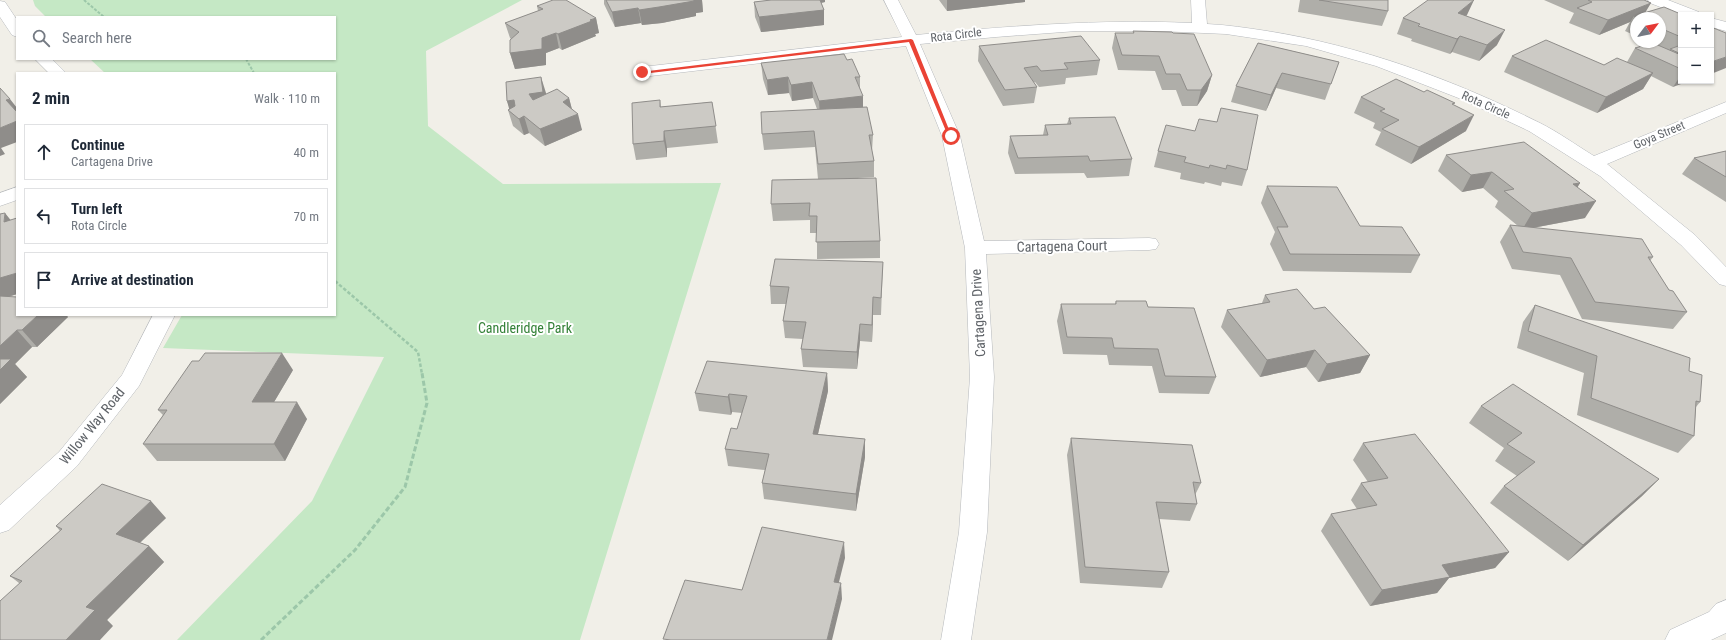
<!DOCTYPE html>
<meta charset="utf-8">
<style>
body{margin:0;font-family:"Roboto Condensed",sans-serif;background:#f6f6f7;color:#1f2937}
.controls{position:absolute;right:12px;top:12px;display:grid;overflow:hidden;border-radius:0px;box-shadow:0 1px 3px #0004}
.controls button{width:36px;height:36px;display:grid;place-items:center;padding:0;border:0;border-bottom:1px solid #e0e1e3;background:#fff;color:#1f2937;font:20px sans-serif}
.compass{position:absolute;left:1630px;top:12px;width:36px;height:36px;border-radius:50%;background:#fff;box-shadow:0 1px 3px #0004;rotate:58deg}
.stop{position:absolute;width:12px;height:12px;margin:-9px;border:3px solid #ea4335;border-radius:50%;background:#fff}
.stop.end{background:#ea4335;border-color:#fff;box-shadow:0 1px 4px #0008}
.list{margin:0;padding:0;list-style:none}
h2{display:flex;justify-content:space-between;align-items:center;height:52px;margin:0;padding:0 16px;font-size:17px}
h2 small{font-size:13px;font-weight:400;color:#747a83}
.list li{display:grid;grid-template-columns:26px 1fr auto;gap:12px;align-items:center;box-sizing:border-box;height:56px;margin:0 8px 8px;padding:0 8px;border:1px solid #e0e1e3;border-radius:0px}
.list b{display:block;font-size:15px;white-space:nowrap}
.list p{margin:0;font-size:13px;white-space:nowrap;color:#747a83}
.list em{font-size:13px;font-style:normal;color:#747a83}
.icon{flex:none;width:22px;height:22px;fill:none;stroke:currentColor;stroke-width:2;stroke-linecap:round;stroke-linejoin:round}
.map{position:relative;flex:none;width:1726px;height:640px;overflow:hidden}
.search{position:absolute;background:#fff;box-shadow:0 1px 3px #0004;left:16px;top:16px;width:320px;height:44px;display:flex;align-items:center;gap:10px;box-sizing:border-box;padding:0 14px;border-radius:0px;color:#747a83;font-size:15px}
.panel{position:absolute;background:#fff;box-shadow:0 1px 3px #0004;left:16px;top:72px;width:320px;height:244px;border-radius:0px}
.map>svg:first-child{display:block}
.green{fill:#c5e8c5}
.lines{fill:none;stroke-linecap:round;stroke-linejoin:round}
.minor-casing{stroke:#b5b8bc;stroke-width:1}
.path-far2{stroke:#9cc7a9;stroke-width:2;stroke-dasharray:3 1.5;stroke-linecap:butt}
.path-far1{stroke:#9cc7a9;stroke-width:2.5;stroke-dasharray:3.5 2;stroke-linecap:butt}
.path{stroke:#9cc7a9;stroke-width:3;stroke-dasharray:5 2.5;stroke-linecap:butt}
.minor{fill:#fff;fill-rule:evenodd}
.wall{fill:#afaea9}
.shaded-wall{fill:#8f8d8a}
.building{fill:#cccac5;stroke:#8f8d8a}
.route{fill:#ea4335}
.labels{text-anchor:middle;stroke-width:4;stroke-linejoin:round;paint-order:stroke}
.far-street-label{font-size:12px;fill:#5f6368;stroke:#fff}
.street-label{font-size:14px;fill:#5f6368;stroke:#fff}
.park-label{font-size:14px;fill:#348238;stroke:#fff}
</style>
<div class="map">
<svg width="1726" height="640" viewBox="0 0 1726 640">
<rect width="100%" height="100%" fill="#f1efe8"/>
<path class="green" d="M33,0H522L426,51L428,126L503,184L721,183L580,640H177L312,501L384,357L163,348L182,315H335V73H105L90,59H335V17H46L35,6Z"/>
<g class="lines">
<defs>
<path id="minor" d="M884,0H898L916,35C1008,26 1100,19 1192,23L1191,0H1205L1207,24C1228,25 1247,28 1267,31C1362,46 1454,80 1540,123C1558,132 1576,145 1594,156L1726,102V113L1607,164L1695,235L1726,267V286L1719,284L1681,245L1600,176L1529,131L1461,99L1376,66L1306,46L1226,34L1159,31H1077L996,37L920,44L960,136L984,241L1149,238L1156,239L1159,244L1156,249L1149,250L986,254L994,377L987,532L971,640H941L959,532L970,377L965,248L942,136L906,46L642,77L636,75L634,72L636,69L642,67L902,37Z
M1648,0H1668L1699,12L1701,15H1681L1650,3Z
M0,1L5,2L17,20V37L12,35L0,17Z
M1711,18L1726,22V31L1711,27Z
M35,59H52L66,73H49Z
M17,187V200L0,206V193Z
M153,315H175L139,386L77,466L9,530L0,533V505L59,452L122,375Z
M1726,600V633L1711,640H1665L1670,630L1709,612L1716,604Z"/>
</defs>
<use href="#minor" class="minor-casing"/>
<path class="path-far2" d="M84,0L104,17
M246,59L254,73"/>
<path class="path-far1" d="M335,281L418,352L422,374"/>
<path class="path" d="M261,640L355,550L405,487L427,403L422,373"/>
<use href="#minor" class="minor"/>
</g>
<path class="wall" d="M604,0H702L703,12L696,13V16L662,23L642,25L641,23L615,27L604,4Z
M767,0H825V2L821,3L824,10V25L761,32L755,17L754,2L767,1Z
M939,0H1025V2L947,11Z
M1300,0H1388V11L1382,26L1298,12Z
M1544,0H1644V13L1681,15V81L1673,87L1651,76L1643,89L1597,113L1504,72L1512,56L1604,65L1627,62L1635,48L1651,43L1648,42H1660V18H1636V36L1625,31L1630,22L1599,35L1569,23L1574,13Z
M537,6L596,18L599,33L595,34L596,36L562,50L559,48L546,53V65L515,69L510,53L511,39L510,38L505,23L538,11Z
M1467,15L1466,16L1497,45L1479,61L1452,52L1450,54L1411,41L1412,39L1397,34L1403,18Z
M1133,31L1173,33L1212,75L1207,91L1197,106H1182L1176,90H1162L1155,71L1118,70L1112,48L1115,33H1133Z
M1258,43L1339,62L1325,100L1276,88L1266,111L1231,102L1236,86Z
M979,46L1100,60L1097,75L1066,78L1065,84L1039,87L1035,82H1034L1037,87L1034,103L1003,106L978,61Z
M847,60L860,77V90L863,107L873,135L872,151L874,161V177L858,178L880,241V258L817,259V233H810V220L773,221L771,204L818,179L815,147L764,150L762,134L817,109L813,98L792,101L789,93L768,95L763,79L761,63Z
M546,94L569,98L572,109L582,130L545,146L529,133L524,135L513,126L508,110L510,109L507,101Z
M1361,97L1454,105L1466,131L1411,164L1375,145L1381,132L1373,128L1375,123L1354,113Z
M660,100L661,107L712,102L718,143L667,148V157L636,160L633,144Z
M1221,108L1247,170L1242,186L1222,182L1221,186L1205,182L1204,184L1180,179L1181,173L1154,167L1158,151L1195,131L1217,122Z
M1069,118L1132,159L1129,176L1087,178L1084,173L1015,174L1008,153L1010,136L1043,135L1045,125L1067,124Z
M1726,151V202L1682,174L1694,158Z
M1446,155L1580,183L1577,187L1585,218L1533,228L1653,257L1650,261L1669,290L1687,312L1673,329L1582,319L1560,275L1512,269L1500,242L1510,225L1518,226L1495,207L1498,201L1483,188L1462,192L1438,171Z
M1267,186L1360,226L1420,255L1411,273L1283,271L1270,244L1275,232L1261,203Z
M0,214L17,294L9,297L17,315H66L68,317L37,347H32L15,364L27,377L0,404Z
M883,262L881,315H873L872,342L860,341L857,369L803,367L801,349L803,339L785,338L783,321L786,304H771L770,286Z
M1265,295L1314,309L1370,355L1360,373L1318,382L1306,367L1260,377L1221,327L1227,310L1262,303Z
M1116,301L1148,307L1216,377L1209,394L1159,393L1152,366L1109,365L1107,355L1063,354L1057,321L1061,304H1115Z
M1535,305L1689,371L1700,402L1696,407L1694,436L1678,453L1577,415L1584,373L1517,348L1523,322Z
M293,370L274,402L307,419L285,461H157L143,444L163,415L158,410Z
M827,373L828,391L818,434L865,439V457L856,511L764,499L762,483L765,470L728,466L725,449L737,429L742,413L732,412L731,415L699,411L695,393Z
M1481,406L1659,479L1642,496L1568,561L1490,503L1504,486L1517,476L1495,461L1504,448L1469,423Z
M1071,438L1201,483L1195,495L1197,504L1190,521L1159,519L1169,572L1162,588L1080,583L1067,455Z
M1363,443L1509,552L1495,568L1449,578L1437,593L1370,606L1321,531L1331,514L1357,509L1351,500L1361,483L1368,482L1353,460Z
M166,518L140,543L149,546L164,562L107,620L113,626L19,583L10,576L60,531L56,526Z"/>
<path class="shaded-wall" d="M693,0H702L703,12L696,13V16L662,23L642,25L639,10Z
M817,0H825V2L820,3L824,10V25L761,32L759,17Z
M947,0H1025V2L947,11Z
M1474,0L1467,15L1451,28L1458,13Z
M1651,3L1642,18L1634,16L1630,22L1599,35L1608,20Z
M638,8L641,23L615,27L612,12Z
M596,18L599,33L595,34L596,36L562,50L558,34Z
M1505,30L1497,45L1479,61L1487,45Z
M556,33L559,48L546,53V65L515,69L510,53L542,38Z
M1460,36L1452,52L1450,54L1457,39Z
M1726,57V68L1711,74V62Z
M1282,73L1276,88L1266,111L1271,95Z
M1653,73L1643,89L1597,113L1606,97Z
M1212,75L1207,91L1197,106L1201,90Z
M1681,75V81H1689L1673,87Z
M541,77L546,93L547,108L534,110L529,94Z
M788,77L789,93L768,95L767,80Z
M812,82L813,98L792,101L791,85Z
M863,96V112L820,117L819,101Z
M569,98L573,114L563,102Z
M10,99L17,108V116L6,100Z
M514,100L519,117L510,112L507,101Z
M578,114L582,130L545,146L540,129Z
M1474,115L1466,131L1411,164L1419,147Z
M524,116L529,133L524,135L519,119Z
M17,121V142L1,148L5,154L0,156V128Z
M664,131L667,148V157L664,141Z
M1492,172L1483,188L1462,192L1471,175Z
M1580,183L1570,200L1573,184Z
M1596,201L1585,218L1522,230L1532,213Z
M5,213L17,228L4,222Z
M17,273V294L0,299V278Z
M873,297V315L872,342V325Z
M38,315H66L68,317L37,347L22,330Z
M860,324V341L857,369V352Z
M17,330L32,347L15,364L27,377L0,404V346Z
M1315,350L1306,367L1260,377L1267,360Z
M282,353L293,370L264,419L252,402Z
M1370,355L1360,373L1318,382L1327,364Z
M827,373L828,391L814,451L813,434Z
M729,394L732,412L731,415L728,397Z
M297,402L307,419L285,461L274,444Z
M865,439V457L856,511V494Z
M1659,479L1642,496L1568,561L1583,545Z
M151,501L166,518L132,550L116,534Z
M844,542L845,558L835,598L834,582Z
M149,546L164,562L107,620L113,626L100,640H66L86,607Z
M1509,552L1495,568L1449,578L1437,593L1370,606L1382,590L1442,565Z
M841,583L842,599L832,640H827Z"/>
<path class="building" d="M553,0H566L596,18L590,20L592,21L558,34L556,33L542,38V49L510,53V40L519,32L505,23L543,9L537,6Z
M606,0H694V1L659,7L639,10L638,8L612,12Z
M771,0H820L824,10L759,17L754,2Z
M1319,0H1388V11Z
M1428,0H1474L1458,13L1505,30L1487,45L1460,36L1457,39L1418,26L1420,24L1403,18Z
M1588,0H1644L1651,3L1608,20L1577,8L1592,2Z
M1664,7L1683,15H1681V37L1660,28V18H1638L1634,16Z
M1711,27L1726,33V57L1711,62Z
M1133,31L1172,32L1173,33L1194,34L1212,75L1201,90H1187L1180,74H1166L1159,56L1122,55L1115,33H1134Z
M1081,36L1100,60L1064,63L1068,69L1041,71L1037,66L1024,68L1037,87L1005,90L979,46Z
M1546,40L1604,65L1617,58L1653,73L1606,97L1512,56Z
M1258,43L1339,62L1331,84L1282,73L1271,95L1236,86Z
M1653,43L1681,55V69L1635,48Z
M1681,45V54L1670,49Z
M844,54L847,60L852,59L860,77H855L863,96L819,101L812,82L791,85L788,77L767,80L761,63Z
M541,77L543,92L529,94L533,100L557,89L569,98L563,102L578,114L540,129L524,116L519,119L508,110L515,106L514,100L507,101L506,82Z
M1396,79L1424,92L1427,90L1455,103L1452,104L1474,115L1419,147L1382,129L1399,120L1380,111L1385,109L1361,97Z
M0,88L10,99L6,100L17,112V121L0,128Z
M660,100V107L712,102L716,126L664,131V141L633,144L632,103Z
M867,107L873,135H869L874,161L818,164L814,131L762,134L761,112Z
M1221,108L1258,115L1247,170L1227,165L1226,169L1210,165L1209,168L1184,162L1186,157L1158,151L1166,125L1195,131L1199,119L1217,122Z
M1115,117L1132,159L1090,161L1088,156L1018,158L1010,136L1048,135L1045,125L1071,124L1069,118Z
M1524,142L1580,183L1573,184L1596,201L1532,213L1504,191L1514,189L1492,172L1471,175L1446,155Z
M1726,151V177L1694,158Z
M876,178L880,241L816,242L817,216H809L810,203L771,204L772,180Z
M1267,186L1337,187L1360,226L1402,227L1420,255L1290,254L1277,227H1288Z
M5,213L4,222L17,218V273L0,278V214Z
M1510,225L1642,239L1653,257H1648L1669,290L1673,291L1687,312L1595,302L1571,258L1523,252Z
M775,259L883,262L881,298L873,297L872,325L860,324L857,352L801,349L806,322L783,321L789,287L770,286Z
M1297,289L1314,309L1325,307L1370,355L1327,364L1315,350L1267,360L1227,310L1270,302L1265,295Z
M0,296L17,297V315H38L22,330H17L0,346Z
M1116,301H1146L1148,307L1194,308L1216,377L1165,376L1158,349L1114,348L1112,338L1067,337L1061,304H1116Z
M1535,305L1690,358L1689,371L1702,375L1700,402L1696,401L1694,436L1591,398L1597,356L1528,331Z
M205,353H282L252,402H297L274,444H143L167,410H158L192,361H199Z
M0,359H11L0,370Z
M707,361L827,373L813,434L865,439L856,494L762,483L769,454L725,449L731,428L737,429L747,396L729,394L728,397L695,393Z
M1513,384L1659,479L1583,545L1504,486L1535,462L1507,444L1522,433L1481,406Z
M1415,434L1509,552L1442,565L1450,577L1382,590L1331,514L1377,505L1361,483L1388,478L1363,443Z
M1071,438L1192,445L1201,483L1193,482L1197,504L1156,502L1169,572L1085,567Z
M102,484L151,501L116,534L149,546L86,607L95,610L66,640H0V601L22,581L10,576L62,529L56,526Z
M762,527L844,542L834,582L841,583L827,640H671L663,639L685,580L742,590Z"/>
<path class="route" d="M911,39L913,40L952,137L948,136L909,42L642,74L640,72Z"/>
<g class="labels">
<g class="far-street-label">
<text transform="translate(956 35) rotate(-7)" y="4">Rota Circle</text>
<text transform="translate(1486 105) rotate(24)" y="4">Rota Circle</text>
<text transform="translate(1659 135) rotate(-23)" y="4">Goya Street</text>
</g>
<g class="street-label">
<text transform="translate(1062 246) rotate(-1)" y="5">Cartagena Court</text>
<text transform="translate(978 313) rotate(-93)" y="5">Cartagena Drive</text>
<text transform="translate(92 426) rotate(-51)" y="5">Willow Way Road</text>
</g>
<g class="park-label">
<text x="525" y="333">Candleridge Park</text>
</g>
</g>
</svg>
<div class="controls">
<button>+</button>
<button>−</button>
</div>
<svg class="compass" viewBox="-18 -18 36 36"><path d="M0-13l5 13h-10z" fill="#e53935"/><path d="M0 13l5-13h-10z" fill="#747a83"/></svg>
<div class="stop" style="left:951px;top:136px"></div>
<div class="stop end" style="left:642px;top:72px"></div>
<div class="search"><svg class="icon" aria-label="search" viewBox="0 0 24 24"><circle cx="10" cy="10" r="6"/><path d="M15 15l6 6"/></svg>Search here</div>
<section class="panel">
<h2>2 min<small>Walk · 110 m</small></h2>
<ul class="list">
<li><svg class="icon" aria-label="ahead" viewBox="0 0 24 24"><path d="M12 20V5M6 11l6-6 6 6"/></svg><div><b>Continue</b><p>Cartagena Drive</p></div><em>40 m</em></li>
<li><svg class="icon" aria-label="left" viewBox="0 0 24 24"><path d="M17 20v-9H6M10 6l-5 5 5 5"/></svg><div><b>Turn left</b><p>Rota Circle</p></div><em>70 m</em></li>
<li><svg class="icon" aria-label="arrive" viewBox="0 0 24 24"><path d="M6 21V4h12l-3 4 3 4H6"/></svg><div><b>Arrive at destination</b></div></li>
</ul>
</section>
</div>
